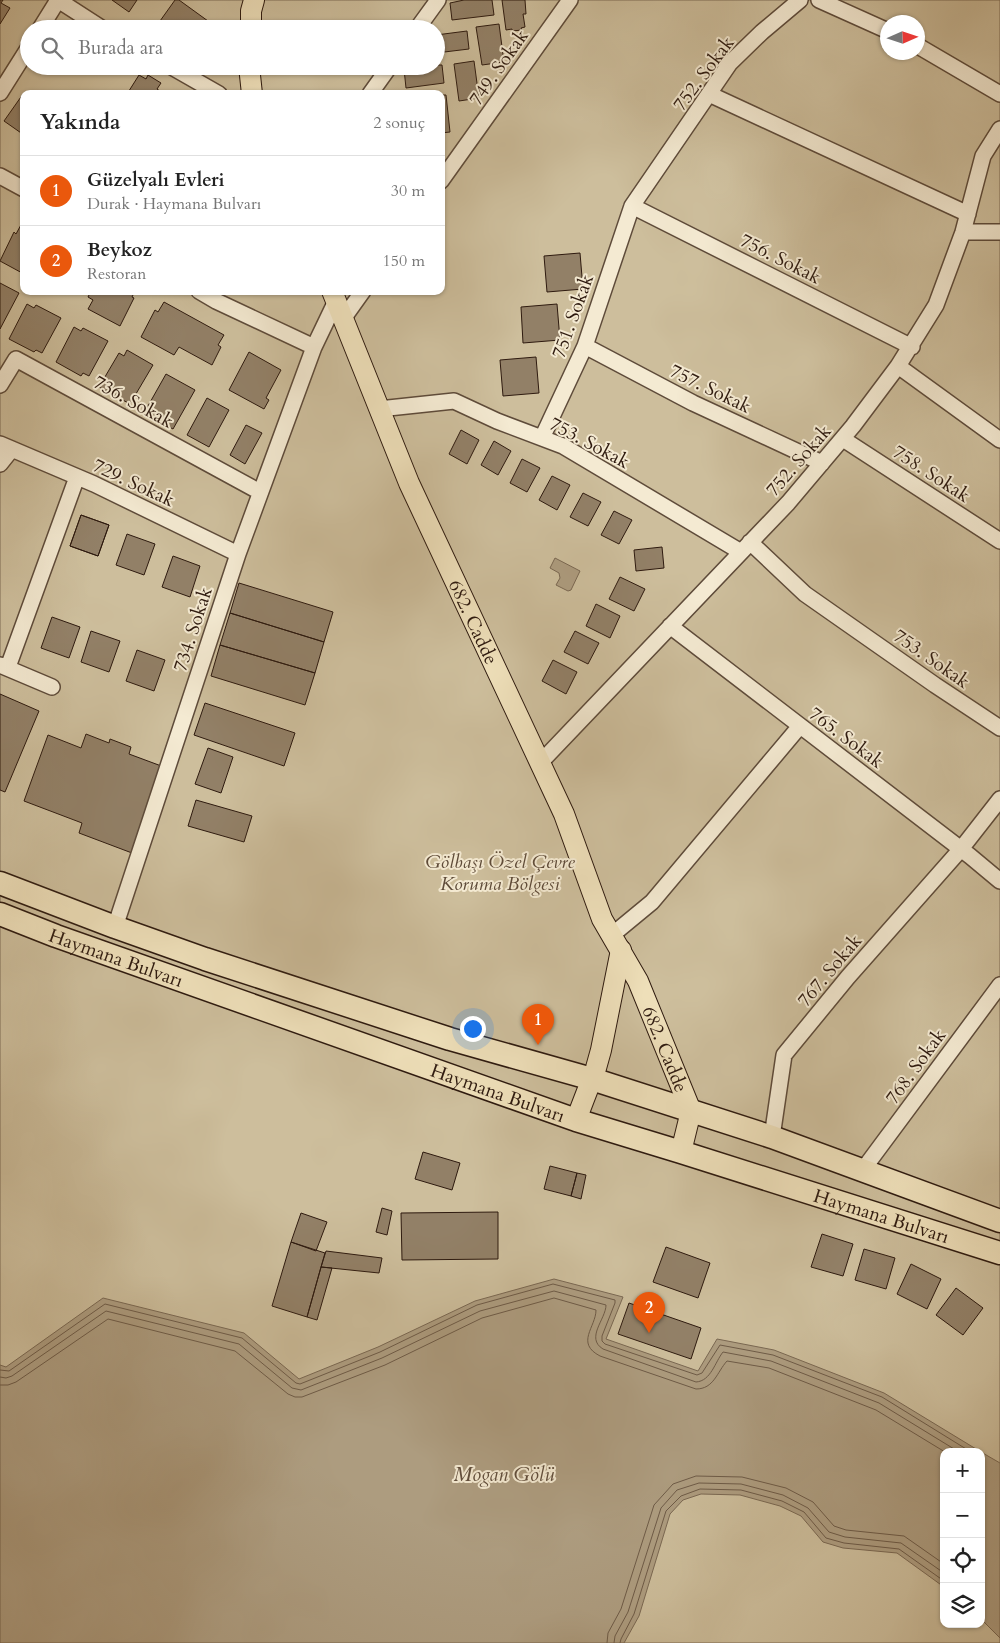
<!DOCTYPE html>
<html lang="tr">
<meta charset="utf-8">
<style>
body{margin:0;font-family:Cardo,serif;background:#f6f6f6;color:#222}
.controls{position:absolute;right:15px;bottom:15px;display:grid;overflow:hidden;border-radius:10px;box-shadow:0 1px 4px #0004}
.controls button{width:45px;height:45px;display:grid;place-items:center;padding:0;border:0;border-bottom:1px solid #e0e0e0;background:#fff;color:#222;font:25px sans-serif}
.compass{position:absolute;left:880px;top:15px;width:45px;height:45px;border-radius:50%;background:#fff;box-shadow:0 1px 4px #0004;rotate:87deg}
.you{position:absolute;left:472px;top:1028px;width:18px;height:18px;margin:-12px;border:4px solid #fff;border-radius:50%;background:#1a73e8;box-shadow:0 0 0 8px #1a73e833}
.badge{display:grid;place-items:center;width:32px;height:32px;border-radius:50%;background:#ea580c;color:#fff;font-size:16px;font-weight:700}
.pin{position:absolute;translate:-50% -41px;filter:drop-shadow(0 1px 2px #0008)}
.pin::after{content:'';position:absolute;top:26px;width:18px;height:15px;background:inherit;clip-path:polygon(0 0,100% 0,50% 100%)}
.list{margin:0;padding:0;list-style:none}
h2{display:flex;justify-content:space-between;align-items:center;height:65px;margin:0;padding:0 20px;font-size:21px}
h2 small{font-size:16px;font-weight:400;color:#767676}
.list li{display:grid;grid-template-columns:32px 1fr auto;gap:15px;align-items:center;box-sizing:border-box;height:70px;padding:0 20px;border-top:1px solid #e0e0e0}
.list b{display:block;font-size:19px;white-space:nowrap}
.list p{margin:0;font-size:16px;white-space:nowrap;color:#767676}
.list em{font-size:16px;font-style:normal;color:#767676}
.icon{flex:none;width:28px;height:28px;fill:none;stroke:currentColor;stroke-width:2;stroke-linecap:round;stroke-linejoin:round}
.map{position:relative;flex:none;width:1000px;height:1643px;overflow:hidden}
.search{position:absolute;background:#fff;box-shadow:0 1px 4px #0004;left:20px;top:20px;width:425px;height:55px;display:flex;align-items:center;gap:12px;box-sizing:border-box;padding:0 18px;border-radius:28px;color:#767676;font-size:19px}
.panel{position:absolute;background:#fff;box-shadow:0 1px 4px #0004;left:20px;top:90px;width:425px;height:205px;border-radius:10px}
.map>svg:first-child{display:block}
.green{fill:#cdbe9c;stroke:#7e6c56;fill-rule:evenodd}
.water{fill:#ad9c7f;stroke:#7a6852}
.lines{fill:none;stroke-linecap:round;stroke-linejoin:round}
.shore{stroke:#6e5b47;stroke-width:1}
.building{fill:#928067;stroke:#2e1a0f}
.minor-casing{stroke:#5e4b3a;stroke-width:18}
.major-casing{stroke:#2e1a0f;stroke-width:22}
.highway-casing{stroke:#2e1a0f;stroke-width:25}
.minor{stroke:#f4ead2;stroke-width:15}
.major{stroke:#eedfb9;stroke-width:20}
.highway{stroke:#eedfb9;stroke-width:22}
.labels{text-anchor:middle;stroke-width:4;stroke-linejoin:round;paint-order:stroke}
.street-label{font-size:19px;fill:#2e1a0f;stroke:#f4ead2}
.park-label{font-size:19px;font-style:italic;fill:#5e4b39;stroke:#f4ead2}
.water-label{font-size:20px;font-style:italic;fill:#614e3c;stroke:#f4ead2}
</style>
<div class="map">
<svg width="1000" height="1643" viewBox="0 0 1000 1643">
<rect width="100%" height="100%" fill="#eedfb9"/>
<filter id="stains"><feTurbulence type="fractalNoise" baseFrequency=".004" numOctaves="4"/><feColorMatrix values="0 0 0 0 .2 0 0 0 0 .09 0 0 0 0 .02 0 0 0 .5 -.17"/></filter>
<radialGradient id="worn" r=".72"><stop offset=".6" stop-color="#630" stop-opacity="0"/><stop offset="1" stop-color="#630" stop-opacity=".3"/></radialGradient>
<path class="green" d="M0,0H1000V1643H0ZM888,22H918V52H888ZM29,29H436V66H29ZM24,94H441V291H24ZM944,1452H981V1624H944Z"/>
<path class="water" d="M555,558L580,571L571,590L568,591L556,585L560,578L559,573L550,568Z
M554,1279L623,1297L606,1339L698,1371L717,1339L774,1350L884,1393L981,1452H944V1587L897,1553L843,1548L823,1542L801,1516L780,1506L740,1495L701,1494L683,1500L670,1514L639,1616L624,1643H0V1365L6,1367L103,1298L244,1333L299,1379L378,1347L475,1301Z
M981,1452L1000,1463V1638L981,1619Z"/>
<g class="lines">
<path class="shore" d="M0,1370L9,1371L105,1304L242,1338L296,1383L300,1384L380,1352L477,1305L553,1284L615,1300V1303L602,1336V1341L605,1344L697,1375L702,1373L720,1345L773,1355L882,1397L971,1452
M0,1377L6,1378L12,1376L106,1311L239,1344L292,1388L301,1390L382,1358L480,1311L554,1291L606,1305C606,1319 585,1338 603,1349L696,1382C711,1381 715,1362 723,1352L771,1361L879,1403L959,1452
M0,1385H8L16,1382L108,1319L235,1351L288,1394L295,1397H302L385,1365L482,1318L554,1298L596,1310C596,1327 575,1343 600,1356L696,1389C714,1389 717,1372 727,1361L769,1368L876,1410L945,1452
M607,1643L608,1633L621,1609L654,1505L673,1484L696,1476L742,1477L786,1488L813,1502L834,1526L846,1530L904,1536L944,1564
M614,1643L615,1636L628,1612L661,1508L677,1490L699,1483L741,1484L783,1495L808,1508L829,1532L845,1537L901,1543L944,1573
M620,1643L621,1639L634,1614L666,1511L681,1496L700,1489L741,1490L782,1501L804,1512L826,1538L844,1543L899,1549L944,1581"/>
</g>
<path class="building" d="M0,0H3L1,3L10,8L0,24Z
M112,0H137L129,12Z
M175,0H179L208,21L202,29L155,28Z
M464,0H492L494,15L452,20L450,3Z
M502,0H525L526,14H523L525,27L521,28L522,30L512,31V29L506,30Z
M499,24L504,62L482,65L476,27Z
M467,31L469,49L436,53V35Z
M474,61L479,98L459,101L454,64Z
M436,65H442L444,83L406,88L404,69Z
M139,75L146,79L148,75L161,83L157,89L164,94H127Z
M23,94H24V135L4,121Z
M441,95H446L450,132L441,133Z
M22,223L24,224V274L0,261L14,232L16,234Z
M580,253L583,289L547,292L544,256Z
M0,283L19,293L0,329Z
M91,291H135L132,297L134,298L120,326L88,309L93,300L88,297Z
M164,302L224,335L218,345L221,347L212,365L179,347L174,355L141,337L155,310L158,312Z
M27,304L34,308L36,305L61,318L42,353L36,350L34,352L9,339Z
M557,304L560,340L523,343L521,307Z
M74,327L81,331L83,328L108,341L89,376L83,373L81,376L56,362Z
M127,350L153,365L130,404L99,387L119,353L124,356Z
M249,352L281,370L266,398L269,400L264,409L229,390Z
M536,357L539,393L503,396L500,360Z
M166,374L195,390L173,429L144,413Z
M207,398L229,410L209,447L187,435Z
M246,425L262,433L245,464L230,455Z
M461,430L479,440L467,464L449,454Z
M494,441L511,451L498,475L481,465Z
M522,459L540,468L527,492L510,483Z
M552,476L570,485L557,510L539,500Z
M583,493L601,502L588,526L570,517Z
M614,511L632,520L619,544L601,535Z
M81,515L109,525L98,556L70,546Z
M81,515L109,525L98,556L70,546Z
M127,534L155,544L144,575L116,565Z
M662,547L664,568L636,571L634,550Z
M173,556L200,566L190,597L162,587Z
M620,577L645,589L634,611L609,599Z
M239,583L333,612L324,642L230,613Z
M596,604L620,616L610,638L586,626Z
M230,613L324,642L315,673L220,645Z
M52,617L80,627L69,658L41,648Z
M91,631L120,641L109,672L81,662Z
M575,631L599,643L588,664L564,652Z
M220,645L315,673L305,705L211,676Z
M137,650L165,660L154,691L126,681Z
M553,660L577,672L566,694L542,681Z
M0,694L39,711L5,792L0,790Z
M205,703L295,733L284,766L194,735Z
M86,734L109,743L110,739L131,747L129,754L164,767L132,853L79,833L82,823L24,801L48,735L81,748Z
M208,748L233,757L221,793L195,784Z
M196,800L252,816L244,842L188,826Z
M423,1152L460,1163L452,1190L415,1179Z
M550,1166L577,1173L571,1196L544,1189Z
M577,1173L586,1175L581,1199L571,1196Z
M382,1208L392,1211L387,1235L376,1232Z
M498,1212V1259L402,1260L401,1213Z
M301,1213L327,1222L316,1251L291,1242Z
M822,1234L853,1244L843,1276L811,1267Z
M291,1242L325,1253L307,1317L272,1306Z
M666,1247L710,1263L698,1298L653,1282Z
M864,1249L895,1258L886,1289L855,1280Z
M326,1251L382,1258L379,1273L321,1267Z
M911,1264L941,1279L927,1309L897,1294Z
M321,1267L332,1268L317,1320L307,1317Z
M956,1288L983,1308L963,1335L936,1315Z
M629,1303L701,1328L691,1359L618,1334Z"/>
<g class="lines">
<defs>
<path id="minor" d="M58,0L103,29
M819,0L888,31
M40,29L58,0
M417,29L438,0
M918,46L1000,94
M170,66L219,94
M0,93L29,47
M370,94L390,66
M709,94L968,214
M0,176L24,189
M441,181L570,0
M632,206L912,347
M963,232H1000
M199,291L216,301L314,347L336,301
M343,319L363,291
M585,346L693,403L822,463
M898,366L1000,440
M0,385L16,359L260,492
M379,409L454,401L497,421L563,446L741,552
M542,438L585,346L632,206L730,63L762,32L800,0
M843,439L1000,541
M0,444L94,484L238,554
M0,464L12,449
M750,542L805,594L935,685L1000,728
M670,626L970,856L1000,881
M0,665L52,687
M8,667L77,477
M540,763L788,503L853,426L898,366L936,305L963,232L983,156L1000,129
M115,927L238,554L314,347
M612,935L652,902L800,726
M772,1137L784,1055L848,977L961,849L1000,799
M862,1171L1000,985"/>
<g id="major">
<path d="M251,29V11L254,0"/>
<path d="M249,66L252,94"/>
<path id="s1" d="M332,291L409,483L564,814L602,919L638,981L691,1111L681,1152"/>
<path d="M576,1120L596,1068L601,1050L621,950"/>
</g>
<g id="highway">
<path d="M0,883L115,927L205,959L450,1039L592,1079L772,1137L1000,1221"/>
<path id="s2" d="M0,914L56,936L576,1120L681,1152L1000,1253"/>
</g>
</defs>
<use href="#minor" class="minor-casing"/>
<use href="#major" class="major-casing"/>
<use href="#highway" class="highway-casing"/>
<use href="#minor" class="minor"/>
<use href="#major" class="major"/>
<use href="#highway" class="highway"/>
</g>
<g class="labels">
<g class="street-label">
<text transform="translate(498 67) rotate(-55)" y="7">749. Sokak</text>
<text transform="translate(703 73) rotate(-53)" y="7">752. Sokak</text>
<text transform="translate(781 258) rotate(27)" y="7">756. Sokak</text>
<text transform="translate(572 316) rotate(-70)" y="7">751. Sokak</text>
<text transform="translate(711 388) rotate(26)" y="7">757. Sokak</text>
<text transform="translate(134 401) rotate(29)" y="7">736. Sokak</text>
<text transform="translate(590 442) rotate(28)" y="7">753. Sokak</text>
<text transform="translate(798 460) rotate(-49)" y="7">752. Sokak</text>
<text transform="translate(932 473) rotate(33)" y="7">758. Sokak</text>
<text transform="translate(134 482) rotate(25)" y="7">729. Sokak</text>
<text dy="7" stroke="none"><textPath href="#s1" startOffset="360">682. Cadde</textPath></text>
<text transform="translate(192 629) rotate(-72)" y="7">734. Sokak</text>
<text transform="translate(932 658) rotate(35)" y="7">753. Sokak</text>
<text transform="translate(847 737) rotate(37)" y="7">765. Sokak</text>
<text dy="7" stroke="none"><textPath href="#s2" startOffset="124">Haymana Bulvarı</textPath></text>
<text transform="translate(829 970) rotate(-50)" y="7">767. Sokak</text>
<text dy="7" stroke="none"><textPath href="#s1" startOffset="829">682. Cadde</textPath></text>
<text transform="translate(915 1066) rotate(-54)" y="7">768. Sokak</text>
<text dy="7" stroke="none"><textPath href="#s2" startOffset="529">Haymana Bulvarı</textPath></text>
<text dy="7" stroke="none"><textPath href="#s2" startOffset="932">Haymana Bulvarı</textPath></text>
</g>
<g class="park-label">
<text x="500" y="868">Gölbaşı Özel Çevre<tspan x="500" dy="22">Koruma Bölgesi</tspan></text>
</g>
<g class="water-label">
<text x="504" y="1481">Mogan Gölü</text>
</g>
</g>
<rect width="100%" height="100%" filter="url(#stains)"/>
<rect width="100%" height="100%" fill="url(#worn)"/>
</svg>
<div class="controls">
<button>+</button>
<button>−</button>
<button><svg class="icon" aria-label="locate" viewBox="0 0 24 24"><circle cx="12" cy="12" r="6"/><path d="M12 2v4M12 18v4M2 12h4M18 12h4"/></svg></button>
<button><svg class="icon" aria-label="layers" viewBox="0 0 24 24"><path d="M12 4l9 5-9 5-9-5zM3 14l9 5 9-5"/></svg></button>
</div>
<svg class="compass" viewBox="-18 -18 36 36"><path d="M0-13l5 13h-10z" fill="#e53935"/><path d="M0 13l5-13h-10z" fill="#767676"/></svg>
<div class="you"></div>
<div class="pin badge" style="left:538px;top:1045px">1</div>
<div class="pin badge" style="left:649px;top:1333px">2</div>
<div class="search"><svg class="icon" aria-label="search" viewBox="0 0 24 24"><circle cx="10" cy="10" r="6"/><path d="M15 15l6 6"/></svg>Burada ara</div>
<section class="panel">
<h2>Yakında<small>2 sonuç</small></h2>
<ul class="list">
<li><span class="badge">1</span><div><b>Güzelyalı Evleri</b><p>Durak · Haymana Bulvarı</p></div><em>30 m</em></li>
<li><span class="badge">2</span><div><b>Beykoz</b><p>Restoran</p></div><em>150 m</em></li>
</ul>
</section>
</div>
